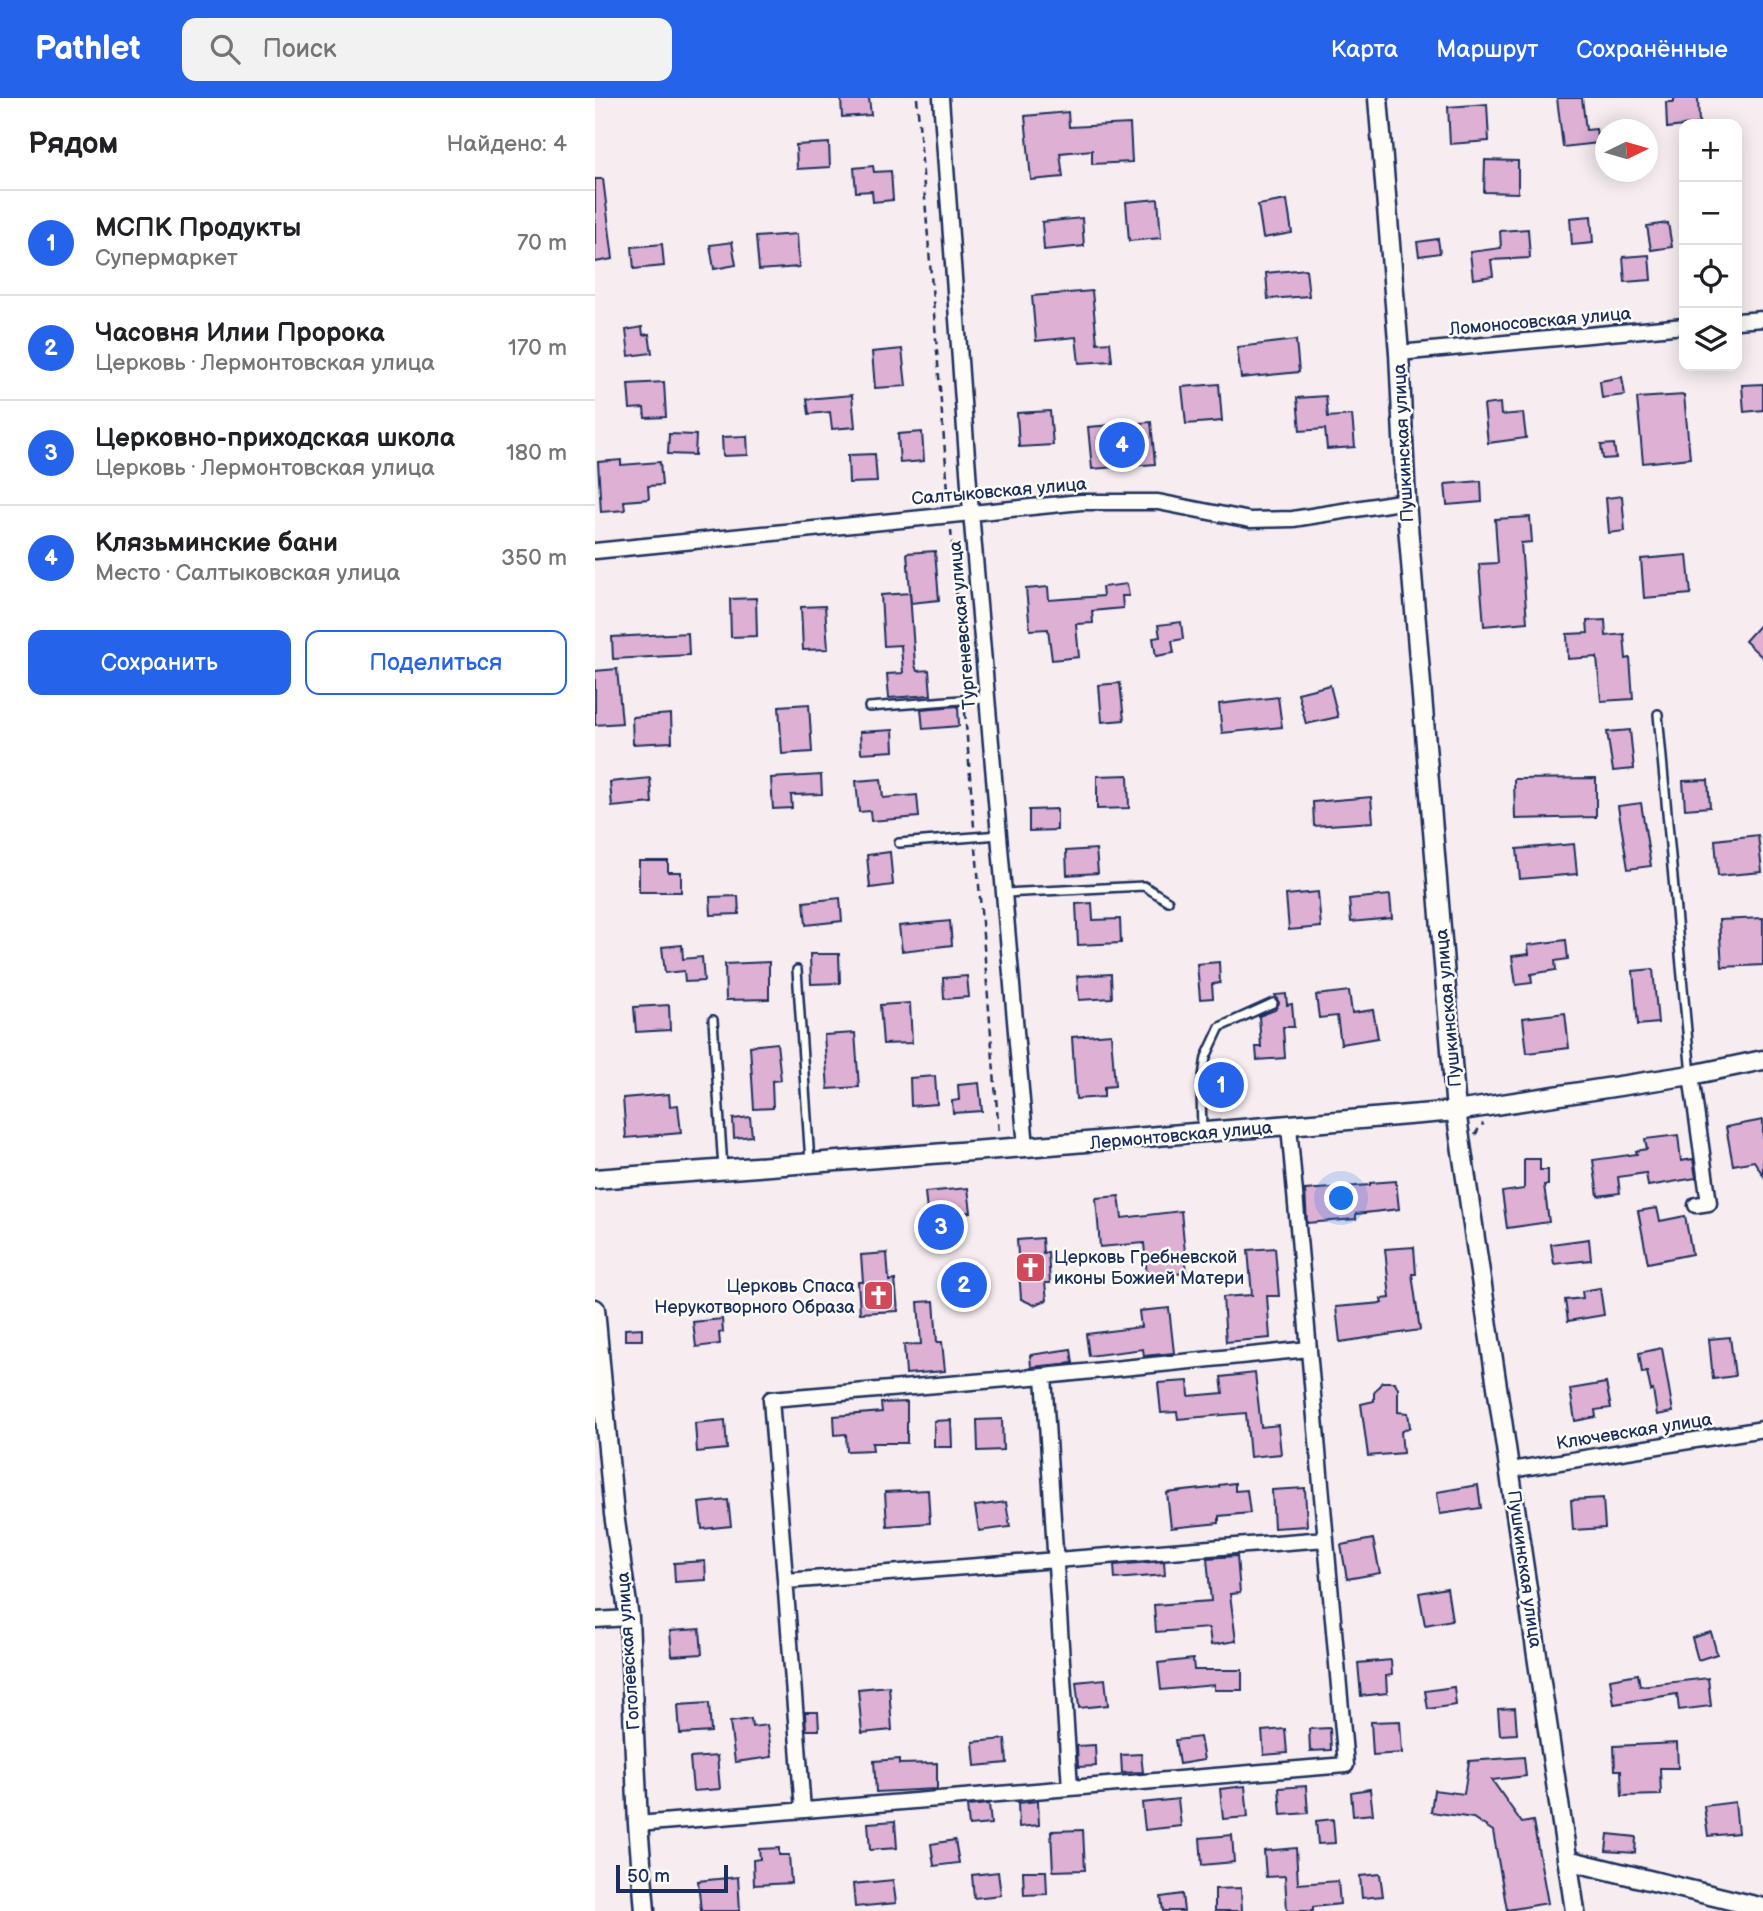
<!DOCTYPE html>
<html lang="ru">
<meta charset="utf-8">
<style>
body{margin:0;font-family:"Balsamiq Sans",sans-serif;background:#f2f2f2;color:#202124}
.controls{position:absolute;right:21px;top:21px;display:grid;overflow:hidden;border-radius:14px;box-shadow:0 4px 18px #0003}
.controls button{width:63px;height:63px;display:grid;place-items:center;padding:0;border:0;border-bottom:2px solid #e0e0e0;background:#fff;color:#202124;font:35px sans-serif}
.compass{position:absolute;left:1000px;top:21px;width:63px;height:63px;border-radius:50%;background:#fff;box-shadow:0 4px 18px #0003;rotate:85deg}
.scale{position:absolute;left:21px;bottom:18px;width:112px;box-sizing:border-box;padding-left:7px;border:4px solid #1b2f5e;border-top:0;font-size:19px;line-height:24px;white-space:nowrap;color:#1b2f5e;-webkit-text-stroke:5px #fdfcf7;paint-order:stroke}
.you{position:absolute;left:747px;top:1101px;width:24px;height:24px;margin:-18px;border:5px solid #fff;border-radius:50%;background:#1a73e8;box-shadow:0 0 0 10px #1a73e833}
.badge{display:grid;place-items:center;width:46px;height:46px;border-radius:50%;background:#2563eb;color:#fff;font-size:23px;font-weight:700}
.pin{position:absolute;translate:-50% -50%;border:4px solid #fff;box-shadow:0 2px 7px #0006}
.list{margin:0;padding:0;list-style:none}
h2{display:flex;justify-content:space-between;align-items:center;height:91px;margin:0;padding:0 28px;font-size:30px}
h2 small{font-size:23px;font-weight:400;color:#757577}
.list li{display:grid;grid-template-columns:46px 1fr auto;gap:21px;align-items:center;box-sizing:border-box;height:105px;padding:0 28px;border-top:2px solid #e0e0e0}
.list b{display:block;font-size:26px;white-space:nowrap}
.list p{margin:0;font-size:23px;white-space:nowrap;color:#757577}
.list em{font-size:23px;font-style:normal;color:#757577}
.actions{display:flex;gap:14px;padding:21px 28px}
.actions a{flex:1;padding:16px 0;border:2px solid #2563eb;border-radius:14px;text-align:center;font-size:24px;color:#2563eb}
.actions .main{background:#2563eb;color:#fff}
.icon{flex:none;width:38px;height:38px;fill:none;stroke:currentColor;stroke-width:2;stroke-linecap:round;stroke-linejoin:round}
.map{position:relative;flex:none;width:1168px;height:1813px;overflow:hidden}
header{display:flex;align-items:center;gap:42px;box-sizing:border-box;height:98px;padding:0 35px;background:#2563eb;color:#fff}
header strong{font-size:33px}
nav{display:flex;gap:38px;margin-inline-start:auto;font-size:24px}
.search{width:490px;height:63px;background:#f2f2f2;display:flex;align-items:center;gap:18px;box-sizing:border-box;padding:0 24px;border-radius:14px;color:#757577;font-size:26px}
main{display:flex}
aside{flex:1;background:#fff}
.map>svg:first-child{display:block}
.building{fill:#ddb0d4;stroke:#1b2f5e;stroke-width:2}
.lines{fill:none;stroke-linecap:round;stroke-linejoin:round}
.service-casing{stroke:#1b2f5e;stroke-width:12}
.minor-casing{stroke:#1b2f5e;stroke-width:19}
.tertiary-casing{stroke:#1b2f5e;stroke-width:23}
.path{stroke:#1b2f5e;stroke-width:2.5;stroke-dasharray:7 5;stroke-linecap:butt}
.service{stroke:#fdfcf7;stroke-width:7}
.minor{stroke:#fdfcf7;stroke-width:14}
.tertiary{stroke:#fdfcf7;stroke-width:18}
.labels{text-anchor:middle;stroke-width:5;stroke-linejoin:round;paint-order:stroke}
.street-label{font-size:18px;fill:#1b2f5e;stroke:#fdfcf7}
.poi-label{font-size:18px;fill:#1b2f5e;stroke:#fdfcf7;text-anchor:start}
</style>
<header>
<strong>Pathlet</strong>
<div class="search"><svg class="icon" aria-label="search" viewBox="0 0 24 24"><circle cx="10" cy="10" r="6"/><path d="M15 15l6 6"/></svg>Поиск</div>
<nav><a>Карта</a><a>Маршрут</a><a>Сохранённые</a></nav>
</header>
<main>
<aside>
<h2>Рядом<small>Найдено: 4</small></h2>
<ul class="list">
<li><span class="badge">1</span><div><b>МСПК Продукты</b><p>Супермаркет</p></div><em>70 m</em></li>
<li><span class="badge">2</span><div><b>Часовня Илии Пророка</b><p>Церковь · Лермонтовская улица</p></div><em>170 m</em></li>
<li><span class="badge">3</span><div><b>Церковно-приходская школа</b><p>Церковь · Лермонтовская улица</p></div><em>180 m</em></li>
<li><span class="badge">4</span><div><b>Клязьминские бани</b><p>Место · Салтыковская улица</p></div><em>350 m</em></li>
</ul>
<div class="actions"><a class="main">Сохранить</a><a>Поделиться</a></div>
</aside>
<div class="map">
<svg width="1168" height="1813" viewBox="0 0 1168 1813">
<rect width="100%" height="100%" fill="#f7edf0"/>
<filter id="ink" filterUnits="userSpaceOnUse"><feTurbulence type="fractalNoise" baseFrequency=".0143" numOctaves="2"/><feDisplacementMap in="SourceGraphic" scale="14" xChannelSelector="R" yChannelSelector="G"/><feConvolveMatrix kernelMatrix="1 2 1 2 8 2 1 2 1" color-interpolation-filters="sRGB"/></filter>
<g filter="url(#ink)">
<path class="building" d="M246,0H274L276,17L247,19Z
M962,0H987L991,32L1001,31L1003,45L968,49Z
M1079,0H1103L1104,26L1072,30L1071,4H1079Z
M892,6L894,43L855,46L853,9Z
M473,14L474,29L535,26L537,64L497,66V52L465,55L468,79L436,82L430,18Z
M234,45L235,69L202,71L201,47Z
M890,62L923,63V95L889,94Z
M278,68L279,74L296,73L298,102L278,104L277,93L261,94L259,70Z
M0,81H8L18,161L0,164Z
M563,101L566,140L534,143L531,104Z
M692,102L697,135L668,140L663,107Z
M996,118L998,145L977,147L975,120Z
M487,120L489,148L449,152L447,124Z
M1073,125L1077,149L1056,152L1052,128Z
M933,131L935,160L896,162L898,178L878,181L875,154L906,150L905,133Z
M202,136L204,169L164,172L161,139Z
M843,141L845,155L824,158L822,144Z
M137,144L141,167L119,171L115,147Z
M67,146L69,168L39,171L37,149Z
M1054,157L1056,182L1030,184L1028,159Z
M711,171L714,198L673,201L671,175Z
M497,193L502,245L515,244L517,263L484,265L481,239L441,243L437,198Z
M47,229L48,237L54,236L57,255L34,258L31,232Z
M701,242L704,274L646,280L642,249Z
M307,251L311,288L280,290L277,254Z
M1027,279L1030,297L1007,300L1005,283Z
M69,284L71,319L50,320L49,310L35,311L33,286Z
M624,286L627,323L591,326L587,289Z
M1168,286V312L1149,314L1147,287Z
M257,297L260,329L237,331L235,314L214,316L212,301Z
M1089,297L1095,360L1048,365L1042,300Z
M731,298L733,319L757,317L760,349L732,351L730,331L705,333L702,300Z
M905,305L906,317L928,315L931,340L893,345L889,307Z
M455,313L458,347L424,349L422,315Z
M556,324L560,366L497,371L493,329Z
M327,334L329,363L305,365L303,336Z
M74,336L101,337L100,357L73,356Z
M152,338L153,357L128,358L127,339Z
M1019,346L1021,360L1008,361L1006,347Z
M280,356L282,384L254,385L253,357Z
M26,362V367L65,364L67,387L53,388L54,401L29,403L30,412L6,414L3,364Z
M886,383L887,404L852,407L850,386Z
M1027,398L1030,433L1014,435L1011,400Z
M935,419L937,444L926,445L932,524L889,528L884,466L903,465L900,421Z
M340,453L344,502L316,505L312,455Z
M1092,457L1096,496L1049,500L1046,461Z
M532,486L534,498H527L528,510L497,513L498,525L481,526L484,559L457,562L453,531L435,532L431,491L453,489L454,502L508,498L507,489Z
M315,495L320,567L322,573L334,572L336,597L294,600L292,576L308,575L306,547L289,548L286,497Z
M161,500L162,538L136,539L135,501Z
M230,508L233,551L208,552L206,509Z
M1010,522L1011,538L1029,536L1031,561L1035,560L1038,601L1006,603L1002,559L973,561L972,536L993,535L992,523Z
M1168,523V560L1150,543Z
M586,524L588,541L577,543L579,555L561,558L558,540L565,539L563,527Z
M93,535L94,557L18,561L17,539Z
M22,571L27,625L0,627V573Z
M525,585L529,622L507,624L504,587Z
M735,587L743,619L711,626L703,595Z
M683,599L687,629L627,635L624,606Z
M214,606L217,654L187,656L184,608Z
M363,608L364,628L328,631L326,611Z
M76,616L77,644L38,646L37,619Z
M298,632L299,653L266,655L265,634Z
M1035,632L1039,671L1018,673L1012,634Z
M226,677L227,696L196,697L197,710L178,711L176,680Z
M533,677L534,710L502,711V678Z
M55,680L57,705L17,709L15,684Z
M1001,680V719L920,721L919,681Z
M286,681L288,700L322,697L324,719L276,723L275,713L264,714L261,683Z
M1113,682L1115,709L1090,711L1088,683Z
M776,699L778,724L719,728L718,704Z
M1046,705L1056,768L1033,771L1023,708Z
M462,711V732L434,733V712Z
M1163,737L1167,774L1123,778L1120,742Z
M979,746L982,776L925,781L922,751Z
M501,751L503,775L472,777L471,753Z
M295,754L298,787L275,790L272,757Z
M44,763H73V774H86V794H44Z
M723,794L726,829L694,832L691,797Z
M795,797L797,820L756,824L754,801Z
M143,798L144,816L116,817L115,799Z
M245,800L247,823L211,827L209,804Z
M497,805L498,822L525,821L526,845L483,847L481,806Z
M1168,820V867L1127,869L1124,822Z
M355,823L357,847L307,853L304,828Z
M971,842L973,861L960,863L961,872L936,876L937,885L921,887L917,858L934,856L933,847Z
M87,847L88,861L107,859L109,883L90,884L89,873L70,875L67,849Z
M215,856H244L245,885L216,886Z
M174,864V901L131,902L130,866Z
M624,864L625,885L617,886L618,900L605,901L602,866Z
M1058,871L1063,925L1043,927L1038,873Z
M516,876L517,900L484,902L482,878Z
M372,878L374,899L349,901L348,880Z
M754,893L757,915L778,912L783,940L746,946L742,918L724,920L721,897Z
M691,896L692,907L697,906L699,929H688L690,960L662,962L661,949H666L664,918L680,912L684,905L680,897Z
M315,905L317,945L288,946L285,907Z
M74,907L75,932L41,934L39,909Z
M970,915L974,950L932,955L928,920Z
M260,935L264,989L233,991L229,937Z
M516,936L520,988L509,989V999L481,1001L477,939Z
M182,945L186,982L177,983L178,1010L159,1011L155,948Z
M637,966L640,1005L615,1007L613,983L616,968Z
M340,978L342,1006L316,1008L315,980Z
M384,985L387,1013L358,1015L357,1003L364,1002L363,987Z
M74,996L75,1008L83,1007L86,1035L31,1040L28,1000Z
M155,1019L157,1038L139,1040L138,1021Z
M1168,1022V1077L1159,1063L1138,1067L1131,1029Z
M1083,1037L1086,1063L1098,1061L1101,1080L1053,1088L1051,1075L1023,1079L1025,1095L1003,1098L998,1062L1042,1056L1041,1053L1052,1051L1050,1041Z
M929,1061H945V1072H953V1087H949L954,1124L912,1130L907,1094L929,1091Z
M801,1083L804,1111L761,1116V1121L712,1125L710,1092L775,1087V1085Z
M373,1090L376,1114L356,1116L359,1142L335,1144L330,1094Z
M524,1098L527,1120L586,1113L592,1175L552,1178L549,1145L505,1149L501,1100Z
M1062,1110L1065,1123L1090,1118L1097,1156L1053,1165L1043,1113Z
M447,1140L448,1155L453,1154L455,1185H450L452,1202L439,1207L426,1201L422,1142Z
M994,1141L996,1162L959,1166L956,1146Z
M819,1149L821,1176H817L825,1232L745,1244L741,1209L787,1205L786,1201L795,1200L790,1151Z
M680,1150L684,1198H672L675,1240L631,1244L628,1199L657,1197L653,1152Z
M292,1155L294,1183L300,1182L303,1213L265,1215L263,1184H268L266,1157Z
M1005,1190L1009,1217L973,1223L970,1202L988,1200L987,1193Z
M339,1203L342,1244H347L350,1273L311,1276L309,1247L326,1246L323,1204Z
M574,1210L579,1255L549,1258L548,1251L494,1258L491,1236L546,1229L544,1213Z
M127,1221L128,1234L124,1235L125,1246L101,1249L98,1224Z
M47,1230V1242H30V1231Z
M1135,1239L1140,1278L1118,1281L1114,1241Z
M1067,1250L1078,1314L1062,1317L1058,1292L1056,1293L1052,1274L1047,1275L1044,1255Z
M476,1251L478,1265L436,1269L435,1257Z
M660,1275L666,1329L683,1327L686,1356L655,1359L651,1315L583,1321L582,1314L566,1315L563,1285L593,1283L594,1298L628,1295L626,1279Z
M787,1284H800L803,1291V1314L813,1315L815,1329L806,1334L808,1355L773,1358L766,1306L779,1303V1295Z
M1011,1285L1016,1310L1000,1312L1001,1319L980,1323L975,1291Z
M312,1304V1345H277L278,1352L252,1353L251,1336L240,1337L239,1318L287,1314L286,1305Z
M407,1321L408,1352L383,1353L382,1322Z
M130,1322L132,1351L102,1354L100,1325Z
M356,1322L357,1349H339V1323Z
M640,1385V1393L652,1392L655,1415L624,1418V1425L576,1430L572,1395L624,1389V1387Z
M883,1387L886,1410L845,1416L842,1394Z
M710,1390L712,1428L679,1430L677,1392Z
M333,1392L335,1425L292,1428L290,1394Z
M1008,1400L1010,1430L978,1432L976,1402Z
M133,1402L136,1428L107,1431L104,1405Z
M411,1404L415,1429L384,1433L380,1408Z
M778,1441L785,1475L752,1481L746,1447Z
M642,1458L645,1495L635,1496L641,1543L616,1547L614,1530L561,1534L559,1507L616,1503L612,1460Z
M110,1463L111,1482L80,1484L79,1465Z
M569,1463L570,1477L520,1481L519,1467Z
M852,1490L857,1522L830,1527L824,1495Z
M105,1531L107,1556L77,1558L75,1533Z
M1116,1534L1122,1556L1103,1562L1097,1540Z
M598,1561L599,1572H647V1592H619V1587L566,1592L563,1565Z
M796,1562L797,1577L791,1578L792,1595L766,1598L763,1565Z
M1043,1576L1045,1588L1113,1580L1116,1608L1084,1612L1082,1596L1019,1606L1015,1581Z
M510,1581L513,1607L484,1610L481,1584Z
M294,1588L297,1632L267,1635L263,1591Z
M859,1589L861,1607L833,1611L830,1593Z
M114,1605L116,1634L85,1636L83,1607Z
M920,1610L922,1636L905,1637L903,1611Z
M210,1614H223L224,1632H211Z
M156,1621L157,1629L172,1627L177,1659L140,1664L135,1624Z
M805,1623L807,1655L778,1657L776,1624Z
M735,1630L736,1652L715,1653L714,1631Z
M690,1631L692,1655L669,1657L667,1633Z
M605,1639L609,1662L584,1666L580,1642Z
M410,1641L412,1665L380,1668L378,1644Z
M1082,1645L1083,1670H1065L1066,1697L1027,1698L1026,1672H1020L1019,1648Z
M500,1647L501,1668L483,1669L482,1648Z
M546,1656L548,1674L527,1675L526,1657Z
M122,1658L125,1691L98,1693L95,1660Z
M929,1659L931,1678L897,1682L927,1725L938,1723L953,1805L912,1812L898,1733L878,1720L836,1714L839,1692L869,1696L874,1663Z
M304,1661V1666L342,1665V1691L281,1694L279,1663Z
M650,1688L653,1719L628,1721L625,1691Z
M711,1688L713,1715L686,1717L684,1690Z
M775,1691L778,1716L758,1718L756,1694Z
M583,1701L586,1728L550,1732L547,1705Z
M443,1703L444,1727L424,1729L423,1705Z
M1140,1704L1143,1735L1113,1738L1109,1708Z
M394,1706L396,1726L374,1728L372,1708Z
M738,1721L740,1745L723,1746L721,1723Z
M300,1723L302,1750L275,1752L273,1725Z
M488,1732L490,1772L458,1773L456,1733Z
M1013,1736L1041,1739L1040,1755L1011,1753Z
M637,1737L639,1764L607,1767L605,1740Z
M360,1742L364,1765L339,1768L336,1746Z
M184,1750V1757H194L196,1785L159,1787L158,1762L165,1761L164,1751Z
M701,1750L703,1786L743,1783L745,1806L718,1809V1813H692L690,1778L671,1779L669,1753Z
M428,1773H451L452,1796L429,1797Z
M403,1774L406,1797L379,1800L377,1777Z
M785,1776L788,1798L767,1800L765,1778Z
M143,1779L145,1813H106L103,1783Z
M298,1782L301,1805L260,1809L258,1786Z
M646,1790L647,1813H620V1791Z
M587,1796L589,1813H568L566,1799Z"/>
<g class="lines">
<defs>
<path id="service" d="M274,609L392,600
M1063,616L1096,977
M304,745L404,737
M410,795L549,788L573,803
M202,872L215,1064
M118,922L128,1070
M607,1034L606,991L611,959L625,929L678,905"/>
<path id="minor" d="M346,0L376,414L431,1049
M1142,223L1168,221
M804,255L1089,228
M0,453L486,404H563L655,422L698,421L811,403
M1096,977L1114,1105L1101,1107
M449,1278L475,1690
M916,1372L1168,1331
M191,1483L731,1441
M0,1522L34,1520
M208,1712L176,1301L449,1278L714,1251
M43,1726L751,1667L694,1028"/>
<path id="tertiary" d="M783,0L804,255L811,403L861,1013L980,1813
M0,1081L431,1049L861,1013L1096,977L1168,962
M0,1211L19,1416L34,1520L43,1726L50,1813
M972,1762L1168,1810"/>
</defs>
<use href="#service" class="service-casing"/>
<use href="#minor" class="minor-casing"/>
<use href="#tertiary" class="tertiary-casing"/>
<path class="path" d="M322,0L354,405
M356,432L369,589
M370,614L379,729
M381,750L404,1036
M880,1037L886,1027L889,1026"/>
<use href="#service" class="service"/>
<use href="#minor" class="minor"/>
<use href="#tertiary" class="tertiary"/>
</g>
</g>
<defs>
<symbol id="church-square" viewBox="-11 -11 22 22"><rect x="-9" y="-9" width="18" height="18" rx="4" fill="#d1495b" stroke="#fdfcf7"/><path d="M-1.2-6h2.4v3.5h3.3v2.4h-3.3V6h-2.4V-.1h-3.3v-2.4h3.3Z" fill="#fff"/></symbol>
</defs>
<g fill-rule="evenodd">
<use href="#church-square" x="418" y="1152" width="35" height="35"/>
<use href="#church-square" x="266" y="1180" width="35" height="35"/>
</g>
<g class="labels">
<g class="street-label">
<text transform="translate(945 223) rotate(-5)" y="6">Ломоносовская улица</text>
<text transform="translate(808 345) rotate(-93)" y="6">Пушкинская улица</text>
<text transform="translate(404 393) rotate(-5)" y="6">Салтыковская улица</text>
<text transform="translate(367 527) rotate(-95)" y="6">Тургеневская улица</text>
<text transform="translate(853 910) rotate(-95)" y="6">Пушкинская улица</text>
<text transform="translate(586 1037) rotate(-5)" y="6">Лермонтовская улица</text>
<text transform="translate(1039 1333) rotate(-9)" y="6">Ключевская улица</text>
<text transform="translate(930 1471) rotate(82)" y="6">Пушкинская улица</text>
<text transform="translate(33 1553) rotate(-94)" y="6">Гоголевская улица</text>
</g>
<g class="poi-label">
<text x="459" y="1165">Церковь Гребневской<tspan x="459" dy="21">иконы Божией Матери</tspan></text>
<text x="260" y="1194" text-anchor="end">Церковь Спаса<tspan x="260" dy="21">Нерукотворного Образа</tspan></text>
</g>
</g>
</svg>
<div class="controls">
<button>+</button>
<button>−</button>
<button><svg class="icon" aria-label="locate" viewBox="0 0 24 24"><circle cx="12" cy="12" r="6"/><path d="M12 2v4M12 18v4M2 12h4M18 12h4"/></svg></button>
<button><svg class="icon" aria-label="layers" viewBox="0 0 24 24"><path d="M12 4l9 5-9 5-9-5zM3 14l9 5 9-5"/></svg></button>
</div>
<svg class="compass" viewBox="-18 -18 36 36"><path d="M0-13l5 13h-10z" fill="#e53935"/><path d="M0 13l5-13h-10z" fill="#757577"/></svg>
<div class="scale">50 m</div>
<div class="you"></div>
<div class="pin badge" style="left:626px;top:987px">1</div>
<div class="pin badge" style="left:369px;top:1187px">2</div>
<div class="pin badge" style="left:346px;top:1129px">3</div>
<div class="pin badge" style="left:527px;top:347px">4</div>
</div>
</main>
